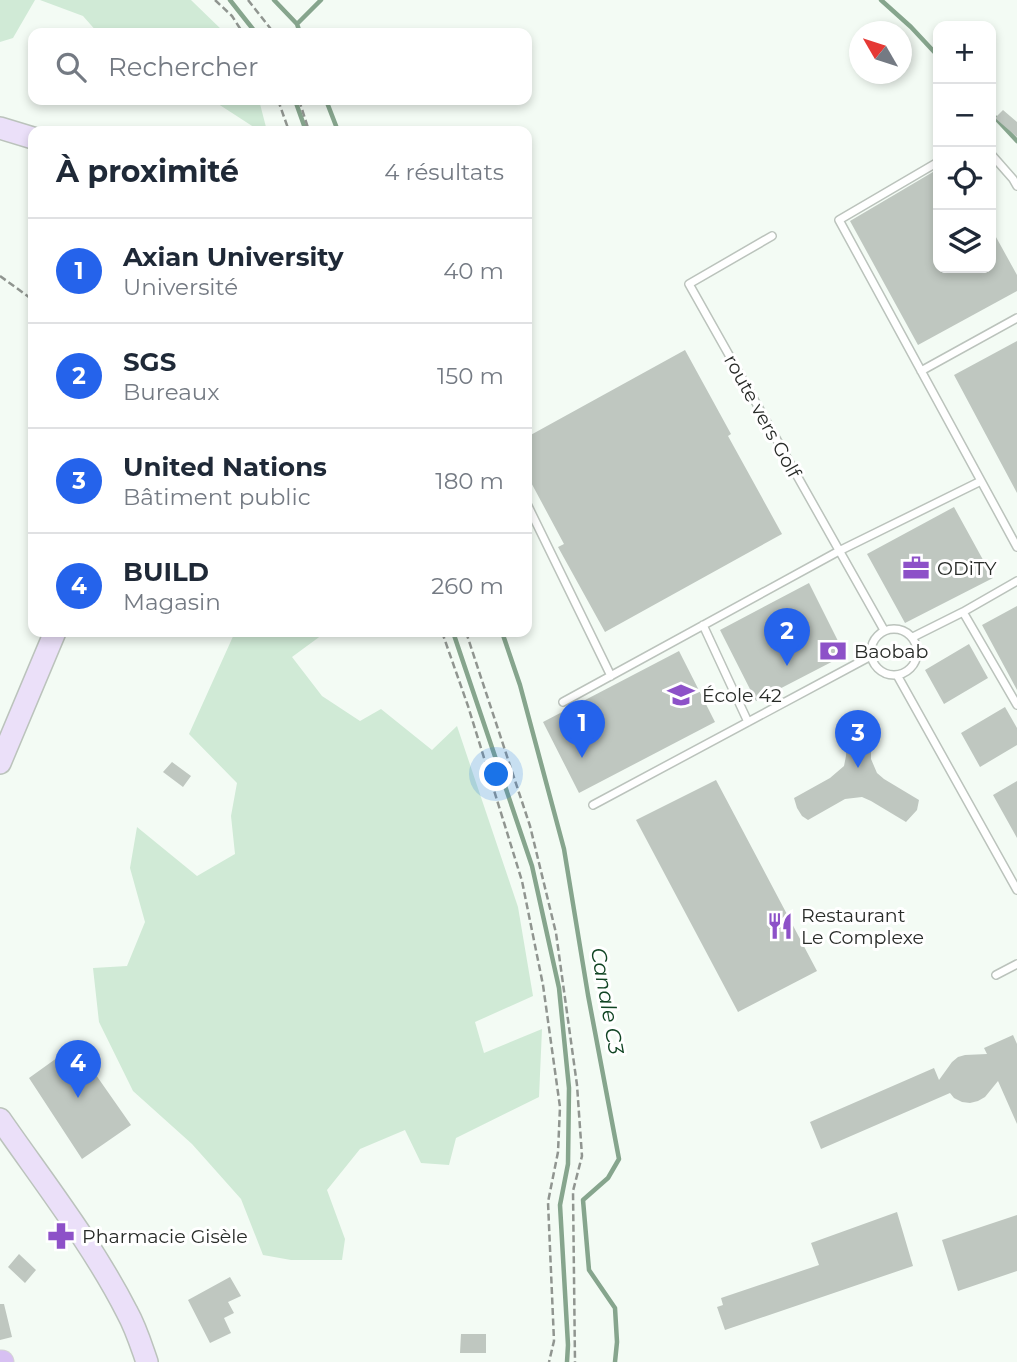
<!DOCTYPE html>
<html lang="fr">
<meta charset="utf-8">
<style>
body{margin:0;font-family:Montserrat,sans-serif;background:#f2f2f3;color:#1f2937}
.controls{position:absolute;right:21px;top:21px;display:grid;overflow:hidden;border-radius:14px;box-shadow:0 4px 10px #0003}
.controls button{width:63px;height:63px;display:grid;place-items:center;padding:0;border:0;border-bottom:2px solid #e0e1e3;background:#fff;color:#1f2937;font:35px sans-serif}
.compass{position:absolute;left:849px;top:21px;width:63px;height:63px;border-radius:50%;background:#fff;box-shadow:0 4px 10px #0003;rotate:309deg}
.you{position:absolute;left:497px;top:775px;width:24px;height:24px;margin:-18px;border:5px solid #fff;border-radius:50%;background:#1a73e8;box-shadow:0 0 0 10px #1a73e833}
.badge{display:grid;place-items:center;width:46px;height:46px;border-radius:50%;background:#2563eb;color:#fff;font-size:23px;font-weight:700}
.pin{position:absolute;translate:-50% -58px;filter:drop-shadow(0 2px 4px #0008)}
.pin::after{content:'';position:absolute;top:37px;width:24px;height:21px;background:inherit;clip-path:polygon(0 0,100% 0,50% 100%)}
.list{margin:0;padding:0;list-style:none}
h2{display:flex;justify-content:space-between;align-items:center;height:91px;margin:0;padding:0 28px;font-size:30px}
h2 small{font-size:23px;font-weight:400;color:#747a83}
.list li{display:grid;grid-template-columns:46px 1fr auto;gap:21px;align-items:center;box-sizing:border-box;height:105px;padding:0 28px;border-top:2px solid #e0e1e3}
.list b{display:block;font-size:26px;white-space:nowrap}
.list p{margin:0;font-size:23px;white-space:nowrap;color:#747a83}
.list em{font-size:23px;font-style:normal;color:#747a83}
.icon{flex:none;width:38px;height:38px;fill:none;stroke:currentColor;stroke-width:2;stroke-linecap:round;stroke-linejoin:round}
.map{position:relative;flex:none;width:1017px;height:1362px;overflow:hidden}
.search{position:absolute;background:#fff;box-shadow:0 4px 10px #0003;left:28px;top:28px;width:504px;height:77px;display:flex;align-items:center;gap:18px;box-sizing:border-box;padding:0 24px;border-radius:14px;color:#747a83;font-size:26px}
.panel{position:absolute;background:#fff;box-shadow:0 4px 10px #0003;left:28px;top:126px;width:504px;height:511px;border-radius:14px}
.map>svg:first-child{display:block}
.green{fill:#d0ead6}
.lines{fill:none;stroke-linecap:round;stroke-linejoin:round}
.stream{stroke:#86a58d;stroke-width:4.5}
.building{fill:#bfc7c0}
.service-casing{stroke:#bbc3bc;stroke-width:10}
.secondary-casing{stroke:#bbc3bc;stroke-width:24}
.primary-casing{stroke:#d4d5d4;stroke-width:25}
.path{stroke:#909590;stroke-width:2.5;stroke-dasharray:7 3.5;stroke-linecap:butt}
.service{stroke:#fff;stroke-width:7}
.secondary{stroke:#ebe0f9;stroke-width:21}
.primary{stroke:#d7c0f2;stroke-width:23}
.labels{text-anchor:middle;stroke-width:6;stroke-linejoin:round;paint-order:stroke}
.street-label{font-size:19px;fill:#282b28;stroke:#fff}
.poi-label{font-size:19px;fill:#282b28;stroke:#fff;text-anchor:start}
.water-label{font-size:21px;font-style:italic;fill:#104423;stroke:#fff}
</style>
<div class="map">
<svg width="1017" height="1362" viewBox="0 0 1017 1362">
<rect width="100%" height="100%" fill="#f3fbf4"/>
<path class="green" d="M0,0H35L13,38L0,42Z
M40,0H191L225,33H98L83,16Z
M212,100H259L267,131H260Z
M235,632H326L292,657L322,696L360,721L381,709L432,750L457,726L518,907L533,996L475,1022L484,1053L542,1029L539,1097L456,1138L449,1165L421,1163L405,1130L360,1149L327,1190L345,1239L342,1260H291L263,1255L241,1199L192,1144L133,1091L99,1022L93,968L127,966L145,922L130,868L137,827L197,876L235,854L231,816L237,783L189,734Z"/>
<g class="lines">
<path class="stream" d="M230,0L256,33
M274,0L297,24L300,33
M881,0L911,27L938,56
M297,24L321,0
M295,100L306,131
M326,100L338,131
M991,113L1017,141
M453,632L532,866L559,988L569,1088L568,1164L560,1205L568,1345L567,1362
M502,632L520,685L564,849L588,995L619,1159L608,1178L583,1200L589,1270L615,1308L617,1342L615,1362"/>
</g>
<path class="building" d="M1003,110L1017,122V137L995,118Z
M938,169V268H991V228L1017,275V291L918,345L850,221Z
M1017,341V493L954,375Z
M685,350L731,434L728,436L782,534L605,632L558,547L564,544L527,475V437Z
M954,507L993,578L905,623L867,554Z
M809,583L845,655L756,701L720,630Z
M1017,606V690L982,625Z
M969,644L988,678L944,704L925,670Z
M679,651L715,722L579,793L543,722Z
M1005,707L1017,728V745L980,767L961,733Z
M856,712L871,714V759L877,773L884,779L919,800L917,810L906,822L871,801L862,797L845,799L808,820L802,816L797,808L794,798L830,778L844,766L846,756L847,715Z
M172,762L191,776L183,787L163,772Z
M716,780L817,971L738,1012L636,820Z
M1017,781V838L993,795Z
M1013,1035L1017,1044V1124L998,1081L985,1097L978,1101L970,1103L962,1102L954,1098L950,1093L821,1149L810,1122L934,1068L939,1080L952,1062L958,1057L965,1055L987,1054L984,1048Z
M75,1045L131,1125L82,1159L29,1078Z
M897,1212L913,1266L725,1330L717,1307L723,1305L721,1298L819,1265L811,1243Z
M1017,1215V1271L958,1291L942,1240Z
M19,1254L36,1270L25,1283L8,1267Z
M230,1277L241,1296L228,1302L234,1313L224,1318L231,1333L210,1343L188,1300Z
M0,1304H4L12,1337L0,1340Z
M461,1334H486V1353H460Z"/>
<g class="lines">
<defs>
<path id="service" d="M991,154L1013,179L1017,186
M938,162L839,220L1017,547
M772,236L689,284L884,630
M921,371L1017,318
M527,504L611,676
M963,612L1017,705
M703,625L748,722
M871 652a23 23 0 1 1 46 0a23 23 0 1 1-46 0Z
M913,637L963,612L1017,581
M897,675L1017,890
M563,702L839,551L981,481
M593,805L871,656
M996,975L1017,964"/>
<path id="secondary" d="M0,128L33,138
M0,763L55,632
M0,1119C43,1181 93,1245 127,1312C136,1328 141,1345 147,1362"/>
<path id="primary" d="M0,1362H2"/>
</defs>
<use href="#service" class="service-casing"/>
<use href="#secondary" class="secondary-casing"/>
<use href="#primary" class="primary-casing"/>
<path class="path" d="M215,0L232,16L243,33
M248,0L274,33
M278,100L289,131
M299,100L309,131
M0,276L33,300
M442,632L468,706L522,881L543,985L560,1107L558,1152L548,1202L554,1341L549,1362
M466,632L530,826L556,933L577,1085L582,1156L573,1191L575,1362"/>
<use href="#service" class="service"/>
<use href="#secondary" class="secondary"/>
<use href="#primary" class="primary"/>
</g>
<defs>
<symbol id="office-bare" viewBox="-9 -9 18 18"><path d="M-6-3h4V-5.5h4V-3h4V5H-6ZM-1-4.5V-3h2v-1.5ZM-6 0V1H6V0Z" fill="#8d51c8" stroke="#fff" stroke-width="2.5" paint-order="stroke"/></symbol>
<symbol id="bank-bare" viewBox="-9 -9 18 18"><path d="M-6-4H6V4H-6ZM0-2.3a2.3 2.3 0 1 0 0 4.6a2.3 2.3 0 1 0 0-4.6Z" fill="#8d51c8" stroke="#fff" stroke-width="2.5" paint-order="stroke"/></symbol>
<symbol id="university-bare" viewBox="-9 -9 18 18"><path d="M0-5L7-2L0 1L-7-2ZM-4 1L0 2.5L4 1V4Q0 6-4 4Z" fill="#8d51c8" stroke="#fff" stroke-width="2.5" paint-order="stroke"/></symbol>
<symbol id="restaurant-bare" viewBox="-9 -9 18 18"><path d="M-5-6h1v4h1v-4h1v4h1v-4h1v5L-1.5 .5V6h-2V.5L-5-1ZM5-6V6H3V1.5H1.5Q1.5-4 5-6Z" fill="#8d51c8" stroke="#fff" stroke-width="2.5" paint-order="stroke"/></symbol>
<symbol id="pharmacy-bare" viewBox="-9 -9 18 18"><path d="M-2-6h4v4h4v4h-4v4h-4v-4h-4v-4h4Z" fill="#8d51c8" stroke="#fff" stroke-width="2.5" paint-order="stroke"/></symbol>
</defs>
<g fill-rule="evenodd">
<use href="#office-bare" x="897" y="549" width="38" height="38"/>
<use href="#bank-bare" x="814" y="632" width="38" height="38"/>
<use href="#university-bare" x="662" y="676" width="38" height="38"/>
<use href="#restaurant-bare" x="761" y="907" width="38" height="38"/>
<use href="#pharmacy-bare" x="42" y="1217" width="38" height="38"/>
</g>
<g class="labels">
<g class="street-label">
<text transform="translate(763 416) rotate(61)" y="7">route vers Golf</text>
</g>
<g class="poi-label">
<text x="937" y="575">ODiTY</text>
<text x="854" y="658">Baobab</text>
<text x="702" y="702">École 42</text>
<text x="801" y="922">Restaurant<tspan x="801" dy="22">Le Complexe</tspan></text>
<text x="82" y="1243">Pharmacie Gisèle</text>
</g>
<g class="water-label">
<text transform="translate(607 1001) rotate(80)" y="7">Canale C3</text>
</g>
</g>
</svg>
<div class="controls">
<button>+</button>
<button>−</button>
<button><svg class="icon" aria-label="locate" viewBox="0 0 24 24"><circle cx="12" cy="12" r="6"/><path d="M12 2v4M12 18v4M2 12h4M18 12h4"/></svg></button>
<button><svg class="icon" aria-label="layers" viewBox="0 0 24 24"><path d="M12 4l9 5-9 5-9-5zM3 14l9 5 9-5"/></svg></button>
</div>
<svg class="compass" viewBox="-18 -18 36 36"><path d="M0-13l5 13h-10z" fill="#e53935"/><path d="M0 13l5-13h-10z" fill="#747a83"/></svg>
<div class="you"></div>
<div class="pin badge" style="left:582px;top:758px">1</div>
<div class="pin badge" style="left:787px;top:666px">2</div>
<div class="pin badge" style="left:858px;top:768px">3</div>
<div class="pin badge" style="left:78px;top:1098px">4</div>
<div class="search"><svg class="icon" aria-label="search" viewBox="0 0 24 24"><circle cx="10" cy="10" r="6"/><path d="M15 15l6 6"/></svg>Rechercher</div>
<section class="panel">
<h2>À proximité<small>4 résultats</small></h2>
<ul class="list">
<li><span class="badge">1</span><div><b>Axian University</b><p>Université</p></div><em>40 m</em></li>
<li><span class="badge">2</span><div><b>SGS</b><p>Bureaux</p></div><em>150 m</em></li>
<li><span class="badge">3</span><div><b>United Nations</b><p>Bâtiment public</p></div><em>180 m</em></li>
<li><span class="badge">4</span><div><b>BUILD</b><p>Magasin</p></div><em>260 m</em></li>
</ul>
</section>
</div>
